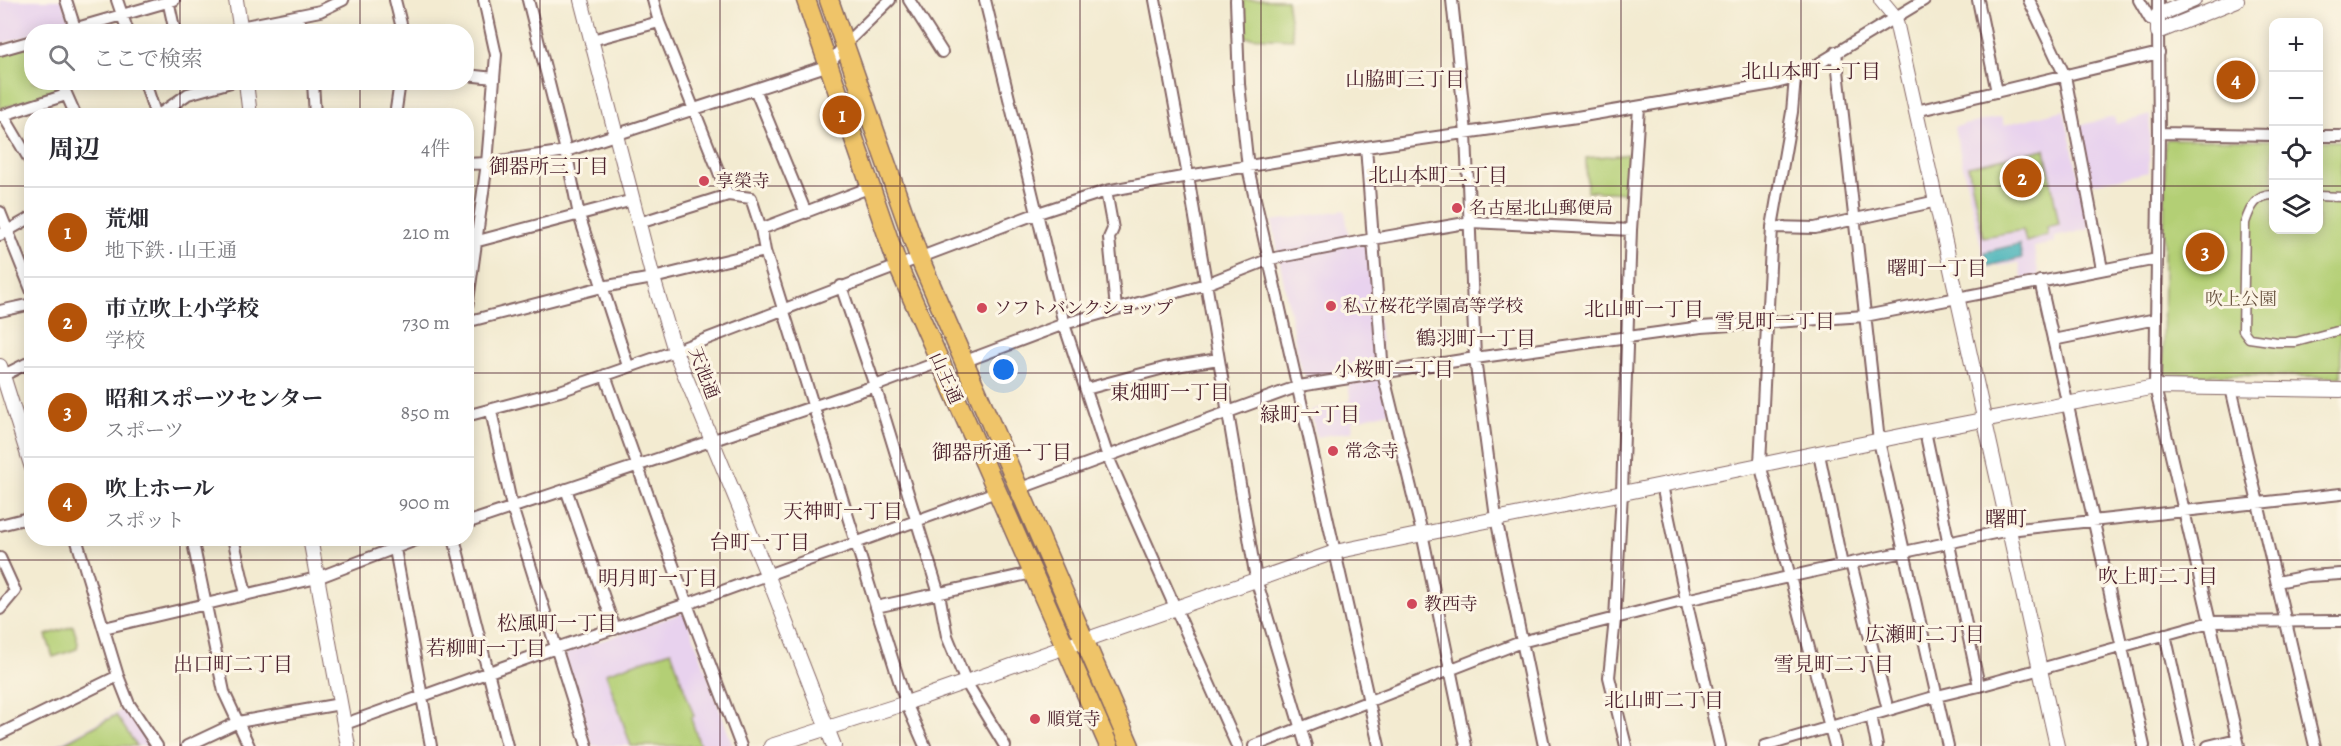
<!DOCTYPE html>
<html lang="ja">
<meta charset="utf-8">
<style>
body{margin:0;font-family:Alegreya,"Noto Serif JP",serif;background:#f2f2f3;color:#2b2b33}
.controls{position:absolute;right:18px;top:18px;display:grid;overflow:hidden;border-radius:12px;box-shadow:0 3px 15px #0003}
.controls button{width:54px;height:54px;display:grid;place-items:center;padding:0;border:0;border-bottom:2px solid #e1e1e2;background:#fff;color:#2b2b33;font:30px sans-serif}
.you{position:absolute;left:1004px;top:370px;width:21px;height:21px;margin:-15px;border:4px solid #fff;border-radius:50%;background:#1a73e8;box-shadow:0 0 0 9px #1a73e833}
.badge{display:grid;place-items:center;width:39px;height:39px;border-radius:50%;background:#b45309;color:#fff;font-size:20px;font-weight:700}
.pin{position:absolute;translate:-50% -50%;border:3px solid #fff;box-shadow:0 2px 6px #0006}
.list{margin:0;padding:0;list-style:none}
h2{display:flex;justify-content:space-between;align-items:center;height:78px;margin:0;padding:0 24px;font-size:26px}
h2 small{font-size:20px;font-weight:400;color:#7c7c81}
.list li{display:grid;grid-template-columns:39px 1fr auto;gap:18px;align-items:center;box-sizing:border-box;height:90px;padding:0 24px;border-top:2px solid #e1e1e2}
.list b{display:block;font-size:22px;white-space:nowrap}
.list p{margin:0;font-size:20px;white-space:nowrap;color:#7c7c81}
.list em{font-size:20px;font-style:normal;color:#7c7c81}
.icon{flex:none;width:33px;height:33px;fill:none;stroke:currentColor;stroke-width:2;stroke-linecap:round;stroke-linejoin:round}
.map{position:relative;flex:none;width:2341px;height:746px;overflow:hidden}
.search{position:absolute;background:#fff;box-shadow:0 3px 15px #0003;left:24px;top:24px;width:450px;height:66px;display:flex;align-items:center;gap:15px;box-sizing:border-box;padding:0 21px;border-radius:24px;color:#7c7c81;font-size:22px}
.panel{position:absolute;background:#fff;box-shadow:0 3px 15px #0003;left:24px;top:108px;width:450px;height:438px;border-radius:24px}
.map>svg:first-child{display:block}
.built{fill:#e8d2ee}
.green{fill:#b3cf75;stroke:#7e7750;stroke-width:1.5}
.water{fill:#3fb0b7;stroke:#446871;stroke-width:1.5}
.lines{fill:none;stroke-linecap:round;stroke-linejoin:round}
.pedestrian-casing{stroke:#856665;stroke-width:11}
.minor-casing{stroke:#856665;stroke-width:14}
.tertiary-casing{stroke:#856665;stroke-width:16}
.primary-casing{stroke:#856665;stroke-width:21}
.pedestrian{stroke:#fff;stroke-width:8}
.minor{stroke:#fff;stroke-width:10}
.tertiary{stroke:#fff;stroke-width:14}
.primary{stroke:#efc469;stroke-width:18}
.grid{fill:none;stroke:#4a1f2b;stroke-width:1.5;stroke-opacity:0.55}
.poi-dot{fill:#d1495b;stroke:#fcf5e5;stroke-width:2}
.labels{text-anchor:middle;stroke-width:6;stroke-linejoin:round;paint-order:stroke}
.poi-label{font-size:18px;fill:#4a1f2b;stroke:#fcf5e5;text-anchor:start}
.park-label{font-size:18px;fill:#6a5441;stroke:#fcf5e5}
.street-label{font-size:18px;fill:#4a1f2b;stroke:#fcf5e5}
.neighbourhood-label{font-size:20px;fill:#4a1f2b;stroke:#fcf5e5}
.quarter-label{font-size:21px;fill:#4a1f2b;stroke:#fcf5e5}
</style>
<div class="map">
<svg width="2341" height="746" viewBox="0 0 2341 746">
<rect width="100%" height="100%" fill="#fcf5e5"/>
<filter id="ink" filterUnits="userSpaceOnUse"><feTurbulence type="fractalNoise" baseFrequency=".0167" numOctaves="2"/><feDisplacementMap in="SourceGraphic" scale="12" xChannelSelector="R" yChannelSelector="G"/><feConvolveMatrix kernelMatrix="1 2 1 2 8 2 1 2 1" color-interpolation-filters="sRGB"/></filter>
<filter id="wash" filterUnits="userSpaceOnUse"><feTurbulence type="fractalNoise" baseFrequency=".008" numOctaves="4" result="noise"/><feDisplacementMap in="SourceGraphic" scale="24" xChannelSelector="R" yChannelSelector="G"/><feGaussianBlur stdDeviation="1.35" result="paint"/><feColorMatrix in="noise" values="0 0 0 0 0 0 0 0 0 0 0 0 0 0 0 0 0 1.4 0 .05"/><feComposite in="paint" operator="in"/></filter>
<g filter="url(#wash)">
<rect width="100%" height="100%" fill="#f3ebd1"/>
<path class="built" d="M0,0H62L70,21L68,25L46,31L32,32L31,35L0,44Z
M2064,110L2090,229L2055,237V243L2034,247L2039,277L2023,280L2018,263L1986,268L1954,127L2001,117L2004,125Z
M2150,115L2149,172L2091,184L2080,125L2114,117L2116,124Z
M1345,210L1350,246L1369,243L1389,412L1352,421L1353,431L1316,437L1311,410L1351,401L1345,369L1308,378L1301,371L1272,221Z
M685,612L733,746H592L564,657L568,652Z
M125,708L151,746H54Z"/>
<path class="green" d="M1243,0H1287L1293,39L1245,37Z
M31,43L32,82L58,83V91L0,109V52Z
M2167,139L2273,140L2274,230H2318L2319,141H2341V377L2167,374L2163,372L2165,142Z
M2045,149L2059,224L2047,227L2048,235L2026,242L2023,230L1983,237L1968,166Z
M1630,154L1628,193L1587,191L1586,158Z
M73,626L78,642L77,649L53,657L46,635Z
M671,651L694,716L691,718L700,746H631L606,673Z
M116,715L137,746H58Z"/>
<path class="water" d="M2019,244L2022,258L1988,266L1985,252Z"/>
</g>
<g filter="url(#ink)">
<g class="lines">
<defs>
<path id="pedestrian" d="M2274,195C2256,194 2250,208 2245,223L2243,330L2249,338L2277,342H2296L2341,330
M2318,196L2341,197"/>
<path id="minor" d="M66,0L75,28
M117,0L128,32
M168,0L175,32
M395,0L403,32
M528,0L566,151L579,215L628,366
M653,0L659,22L728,195
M909,0L942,52
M985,0L1064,324L1108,457L1237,746
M1155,0L1188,176L1256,579L1306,746
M1236,0L1239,84L1248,168L1379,746
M1452,0L1466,133L1475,358L1496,518L1544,746
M1978,0L1997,92
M2029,0L2065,76L2102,269
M2139,0L2150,19L2158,22
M2158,0V15
M298,16L302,32
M240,27L320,11L343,0
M63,32L174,0
M2158,32L2159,133L2155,387L2239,746
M592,40L659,22
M0,50L32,41
M1836,52L1879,441L1948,746
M466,75L494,78
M1795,78L1792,112L1772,227L1760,464L1835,746
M61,82L76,116
M145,82L156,116
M313,82L315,116
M755,89L806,213
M1916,111L2159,53
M3,115L32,164
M0,116L66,95
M157,116L188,94L231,82
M336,116H344
M395,116L400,82
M2159,133L2274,135
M2318,136H2341
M1366,147L1383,373L1422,533L1466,746
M466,164L487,163L566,151L829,65L844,45L890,0
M1106,191L1113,229L1109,238L1116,309
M0,212L32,292
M639,223L728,195L751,198L761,229L765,251L906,703L925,746
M1772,227L1815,228L1937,201
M761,229L871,187
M0,235L32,217
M478,241L633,200
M2040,281L2144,746
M841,286L875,386L939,594L947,636L966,682L1005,746
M0,311L32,304
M466,315L487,163L496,55L484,0
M466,322L602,287L653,278L765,251
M2053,340L2156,319
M963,362L1064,324L1206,284L1270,259L1373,239L1471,222L1631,230
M605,375L687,604L741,746
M0,377L32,361
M2231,388L2315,746
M1086,389L1164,368L1218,359
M491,411L512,507L587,746
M466,416L560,391L675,351L937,251L1038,213L1106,191L1188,176L1366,147L1577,117L1772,84L1795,78L1924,0
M1925,431L1979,686
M1819,454L1842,565
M1662,485L1686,600L1720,746
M566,489L615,629
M1018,489L1299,386L1475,358L1701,327L1865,316L2157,259
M466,523L875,386L939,362
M0,525L32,517
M76,538L118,676L129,704L157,746
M192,538L224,692L249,746
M233,538L246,594
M393,538L431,746
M454,538L507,746
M0,558L15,591L0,609
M1851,563L1888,710
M2277,582L2308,576L2341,574
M876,607L1032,573
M104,628L317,578L421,538
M2165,634L2190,746
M1871,715L1877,746
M345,724L556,648L687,604L996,492
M0,734L118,676
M187,746L238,722L340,704
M1254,746L1521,642L1686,600L1842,565L2009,530L2341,494
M1626,746L1609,677L1615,619L1622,492L1631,230L1639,107
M1765,746L1937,696L1979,686L2210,622L2341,621
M2208,746L2237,739"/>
<path id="tertiary" d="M236,0L241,32
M581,0L653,278L675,351L767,574L834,746
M1881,0L1895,17L2057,746
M2194,0L2158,15V32L2237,0
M246,82L250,116
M0,366L32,468
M310,538L348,746
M771,746L906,703L1335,552L1925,431L2155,387L2341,390"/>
<path id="primary" d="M806,0L898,266L1109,746
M829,0L919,257L1130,746"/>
</defs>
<use href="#pedestrian" class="pedestrian-casing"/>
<use href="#minor" class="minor-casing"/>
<use href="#tertiary" class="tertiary-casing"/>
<use href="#primary" class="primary-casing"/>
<use href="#pedestrian" class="pedestrian"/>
<use href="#minor" class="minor"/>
<use href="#tertiary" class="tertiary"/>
<use href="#primary" class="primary"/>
</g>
</g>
<path class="grid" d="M180,0V32M360,0V32M540,0V746M720,0V746M900,0V746M1080,0V746M1261,0V746M1441,0V746M1621,0V746M1801,0V746M1981,0V746M2161,0V746M180,82V116M360,82V116M0,186H32M466,186H2274M2318,186H2341M0,373H32M466,373H2341M180,538V746M360,538V746M0,560H2341"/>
<g class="poi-dot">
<circle cx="704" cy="181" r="6"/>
<circle cx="1457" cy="208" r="6"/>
<circle cx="1331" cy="306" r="6"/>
<circle cx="982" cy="308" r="6"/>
<circle cx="1333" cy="451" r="6"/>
<circle cx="1412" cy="604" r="6"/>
<circle cx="1035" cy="719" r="6"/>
</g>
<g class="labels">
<g class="poi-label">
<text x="716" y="187">享榮寺</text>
<text x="1469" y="214">名古屋北山郵便局</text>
<text x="1343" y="312">私立桜花学園高等学校</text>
<text x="994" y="314">ソフトバンクショップ</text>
<text x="1345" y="457">常念寺</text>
<text x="1424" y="610">教西寺</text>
<text x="1047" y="725">順覚寺</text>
</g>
<g class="park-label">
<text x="2241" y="305">吹上公園</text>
</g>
<g class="street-label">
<text transform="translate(704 373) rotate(69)" y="6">天池通</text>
<text transform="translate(946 378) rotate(66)" y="6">山王通</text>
</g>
<g class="neighbourhood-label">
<text x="1811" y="78">北山本町一丁目</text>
<text x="1405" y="86">山脇町三丁目</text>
<text x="549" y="173">御器所三丁目</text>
<text x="1438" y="182">北山本町二丁目</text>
<text x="1937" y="275">曙町一丁目</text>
<text x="1644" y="316">北山町一丁目</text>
<text x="1775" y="328">雪見町一丁目</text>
<text x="1476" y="345">鶴羽町一丁目</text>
<text x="1394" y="376">小桜町一丁目</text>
<text x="1170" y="399">東畑町一丁目</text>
<text x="1310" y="421">緑町一丁目</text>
<text x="1002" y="459">御器所通一丁目</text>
<text x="843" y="518">天神町一丁目</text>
<text x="760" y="549">台町一丁目</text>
<text x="2158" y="583">吹上町二丁目</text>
<text x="658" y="585">明月町一丁目</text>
<text x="557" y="630">松風町一丁目</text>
<text x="1925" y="641">広瀬町二丁目</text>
<text x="486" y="655">若柳町一丁目</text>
<text x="233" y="671">出口町二丁目</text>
<text x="1834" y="671">雪見町二丁目</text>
<text x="1664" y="707">北山町二丁目</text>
</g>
<g class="quarter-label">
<text x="2006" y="526">曙町</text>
</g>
</g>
</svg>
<div class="controls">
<button>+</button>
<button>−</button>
<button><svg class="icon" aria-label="locate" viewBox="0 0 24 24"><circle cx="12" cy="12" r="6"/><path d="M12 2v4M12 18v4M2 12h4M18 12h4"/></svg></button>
<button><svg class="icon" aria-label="layers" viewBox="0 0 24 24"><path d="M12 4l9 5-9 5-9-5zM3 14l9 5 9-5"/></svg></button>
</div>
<div class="you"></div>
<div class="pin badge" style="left:842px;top:115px">1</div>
<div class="pin badge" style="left:2022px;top:178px">2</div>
<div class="pin badge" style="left:2205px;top:252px">3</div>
<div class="pin badge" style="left:2236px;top:80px">4</div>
<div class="search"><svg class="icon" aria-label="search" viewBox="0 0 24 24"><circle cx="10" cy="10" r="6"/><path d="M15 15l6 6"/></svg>ここで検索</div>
<section class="panel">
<h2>周辺<small>4件</small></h2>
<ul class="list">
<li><span class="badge">1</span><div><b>荒畑</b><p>地下鉄 · 山王通</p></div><em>210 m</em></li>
<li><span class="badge">2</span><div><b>市立吹上小学校</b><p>学校</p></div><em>730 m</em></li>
<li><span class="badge">3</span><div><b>昭和スポーツセンター</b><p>スポーツ</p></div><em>850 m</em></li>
<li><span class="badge">4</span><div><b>吹上ホール</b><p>スポット</p></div><em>900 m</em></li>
</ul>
</section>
</div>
